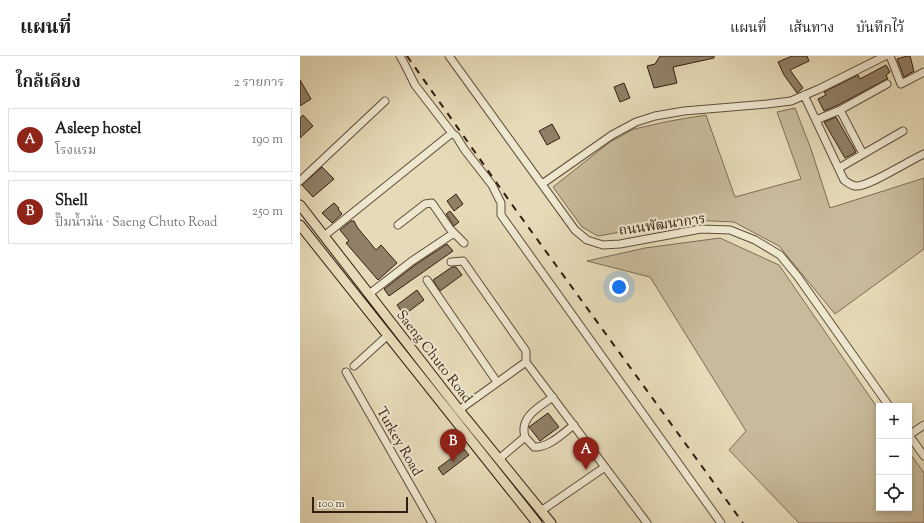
<!DOCTYPE html>
<html lang="th">
<meta charset="utf-8">
<style>
body{margin:0;font-family:"Sorts Mill Goudy","Noto Serif Thai",serif;background:#f6f6f6;color:#202124}
.controls{position:absolute;right:12px;bottom:12px;display:grid;overflow:hidden;border-radius:0px;box-shadow:0 2px 6px #0003}
.controls button{width:36px;height:36px;display:grid;place-items:center;padding:0;border:0;border-bottom:1px solid #e0e0e0;background:#fff;color:#202124;font:20px sans-serif}
.scale{position:absolute;left:12px;bottom:10px;width:96px;box-sizing:border-box;padding-left:4px;border:2px solid #331d10;border-top:0;font-size:11px;line-height:14px;white-space:nowrap;color:#331d10;-webkit-text-stroke:3px #efe8d1;paint-order:stroke}
.you{position:absolute;left:319px;top:231px;width:14px;height:14px;margin:-10px;border:3px solid #fff;border-radius:50%;background:#1a73e8;box-shadow:0 0 0 6px #1a73e833}
.badge{display:grid;place-items:center;width:26px;height:26px;border-radius:50%;background:#8f2418;color:#fff;font-size:13px;font-weight:700}
.pin{position:absolute;translate:-50% -33px;filter:drop-shadow(0 1px 2px #0008)}
.pin::after{content:'';position:absolute;top:21px;width:14px;height:12px;background:inherit;clip-path:polygon(0 0,100% 0,50% 100%)}
.list{margin:0;padding:0;list-style:none}
h2{display:flex;justify-content:space-between;align-items:center;height:52px;margin:0;padding:0 16px;font-size:17px}
h2 small{font-size:13px;font-weight:400;color:#757577}
.list li{display:grid;grid-template-columns:26px 1fr auto;gap:12px;align-items:center;box-sizing:border-box;height:64px;margin:0 8px 8px;padding:0 8px;border:1px solid #e0e0e0;border-radius:0px}
.list b{display:block;font-size:15px;white-space:nowrap}
.list p{margin:0;font-size:13px;white-space:nowrap;color:#757577}
.list em{font-size:13px;font-style:normal;color:#757577}
.icon{flex:none;width:22px;height:22px;fill:none;stroke:currentColor;stroke-width:2;stroke-linecap:round;stroke-linejoin:round}
.map{position:relative;flex:none;width:624px;height:467px;overflow:hidden}
header{display:flex;align-items:center;gap:24px;box-sizing:border-box;height:56px;padding:0 20px;background:#fff;border-bottom:1px solid #e0e0e0}
header strong{font-size:19px}
nav{display:flex;gap:22px;margin-inline-start:auto;font-size:14px}
main{display:flex}
aside{flex:1;background:#fff}
.map>svg:first-child{display:block}
.green{fill:#c8bb9b;stroke:#7e6c56}
.building{fill:#908067;stroke:#331d10}
.lines{fill:none;stroke-linecap:round;stroke-linejoin:round}
.minor-casing{stroke:#604c3a;stroke-width:9}
.major-casing{stroke:#331d10;stroke-width:11}
.minor{stroke:#efe8d1;stroke-width:7}
.major{stroke:#e6dbb8;stroke-width:9}
.rail{stroke:#331d10;stroke-width:2;stroke-dasharray:7 7;stroke-linecap:butt}
.labels{text-anchor:middle;stroke-width:4;stroke-linejoin:round;paint-order:stroke}
.street-label{font-size:14px;fill:#331d10;stroke:#efe8d1}
</style>
<header>
<strong>แผนที่</strong>
<nav><a>แผนที่</a><a>เส้นทาง</a><a>บันทึกไว้</a></nav>
</header>
<main>
<aside>
<h2>ใกล้เคียง<small>2 รายการ</small></h2>
<ul class="list">
<li><span class="badge">A</span><div><b>Asleep hostel</b><p>โรงแรม</p></div><em>190 m</em></li>
<li><span class="badge">B</span><div><b>Shell</b><p>ปั๊มน้ำมัน · Saeng Chuto Road</p></div><em>250 m</em></li>
</ul>
</aside>
<div class="map">
<svg width="624" height="467" viewBox="0 0 624 467">
<rect width="100%" height="100%" fill="#e6dbb8"/>
<filter id="stains"><feTurbulence type="fractalNoise" baseFrequency=".005" numOctaves="4"/><feColorMatrix values="0 0 0 0 .2 0 0 0 0 .09 0 0 0 0 .02 0 0 0 .5 -.17"/></filter>
<radialGradient id="worn" r=".72"><stop offset=".6" stop-color="#630" stop-opacity="0"/><stop offset="1" stop-color="#630" stop-opacity=".3"/></radialGradient>
<path class="green" d="M495,52L511,93L530,152L624,122V193L535,258L479,190L434,166L392,164L298,180L282,171L253,131L310,86L334,73L370,65L406,59L435,141L501,123L477,56Z
M420,182L479,209L579,354V452H609V396L624,417V467H499L429,394L446,375L350,221L287,205L345,192Z"/>
<path class="building" d="M360,0H414V2L373,11L377,27L354,32L347,10L355,8Z
M492,0H507L509,5L490,14L503,32L497,37L484,19L478,6Z
M607,0H610L614,15L604,21L597,3Z
M586,9L590,16L586,19L588,23L585,24L538,49L524,55L518,43L526,39L524,36L558,19L560,23Z
M0,24L11,43L0,50Z
M324,27L330,42L320,46L314,31Z
M3,59L13,70L0,82V62Z
M536,61L556,96L545,102L524,66Z
M252,68L260,82L247,89L239,75Z
M22,111L34,123L13,141L2,129Z
M156,138L163,148L154,155L147,145Z
M34,147L39,152L38,153L42,158L32,167L22,157Z
M150,155L159,166L154,170L146,158Z
M51,165H54L57,171L76,194L81,189L97,207L78,224L46,187L49,185L40,174Z
M147,188L153,195L89,240L84,233L115,209Z
M152,211H156L162,219L140,235L133,224Z
M117,234L124,244L104,259L97,249Z
M248,357L259,371L240,385L229,371Z
M164,393L169,399L143,419L138,412Z"/>
<g class="lines">
<defs>
<path id="minor" d="M100,0L104,7L115,29L152,77L156,80L164,93L192,129L201,147V159L421,467
M149,0L275,174L287,184L303,189L320,188L401,173L430,174L455,184L480,199L498,221L589,350
M590,0L601,28L624,16
M504,39L544,124C547,126 550,129 555,130C567,132 610,104 624,98
M540,54L587,28
M516,64L540,54L563,98
M539,112L603,75
M0,125L85,45
M242,128L312,79L336,66L355,60L384,55L467,48L491,45L519,33L585,0
M98,169L125,148L132,147L150,173L164,187
M24,180L152,77
M151,206L163,205L226,295V306L347,467
M127,224L197,326
M69,238L112,205L154,177
M54,310L87,280
M46,316L132,467
M159,354L226,306
M609,379L624,400
M609,379L624,369
M225,381L234,391C249,392 263,377 274,369
M199,403L225,381C219,361 239,351 253,341
M241,455L305,411"/>
<path id="major" d="M0,149L159,354L251,467
M0,169L237,467"/>
</defs>
<use href="#minor" class="minor-casing"/>
<use href="#major" class="major-casing"/>
<use href="#minor" class="minor"/>
<use href="#major" class="major"/>
<path class="rail" d="M107,0L213,150L443,467"/>
</g>
<g class="labels">
<g class="street-label">
<text transform="translate(362 168) rotate(-8)" y="5">ถนนพัฒนาการ</text>
<text transform="translate(135 300) rotate(52)" y="5">Saeng Chuto Road</text>
<text transform="translate(100 385) rotate(60)" y="5">Turkey Road</text>
</g>
</g>
<rect width="100%" height="100%" filter="url(#stains)"/>
<rect width="100%" height="100%" fill="url(#worn)"/>
</svg>
<div class="controls">
<button>+</button>
<button>−</button>
<button><svg class="icon" aria-label="locate" viewBox="0 0 24 24"><circle cx="12" cy="12" r="6"/><path d="M12 2v4M12 18v4M2 12h4M18 12h4"/></svg></button>
</div>
<div class="scale">100 m</div>
<div class="you"></div>
<div class="pin badge" style="left:286px;top:414px">A</div>
<div class="pin badge" style="left:153px;top:406px">B</div>
</div>
</main>
